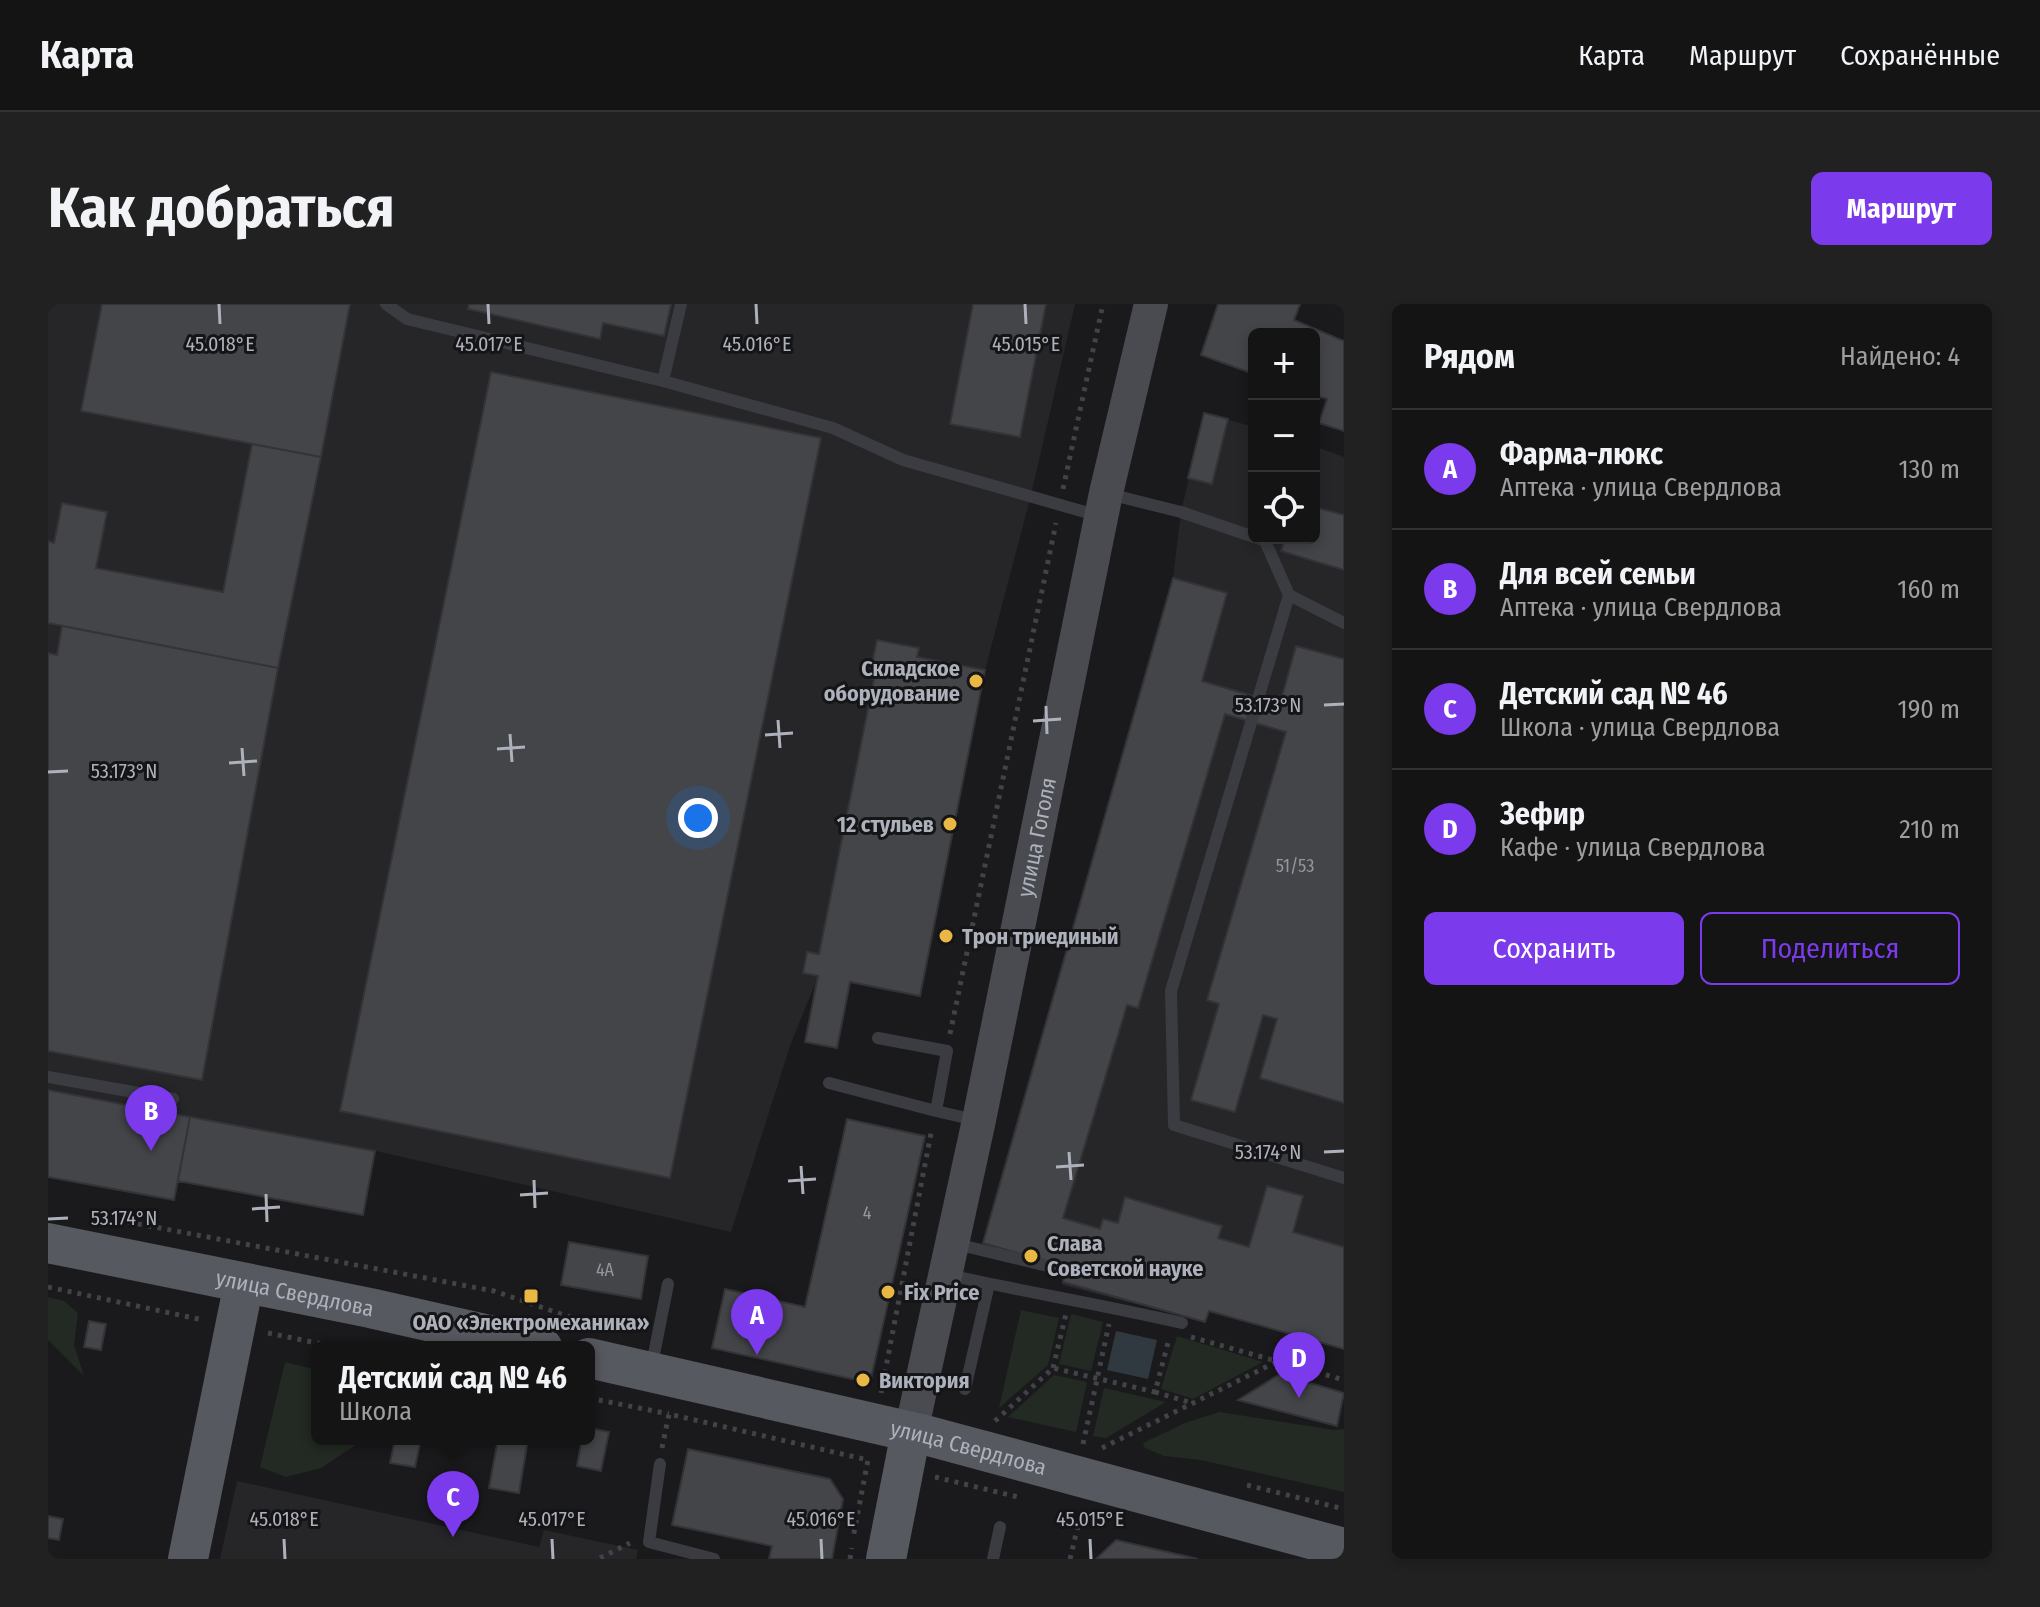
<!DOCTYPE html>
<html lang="ru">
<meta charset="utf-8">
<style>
body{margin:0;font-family:"Fira Sans Condensed",sans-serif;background:#212122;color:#f1f3f6}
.controls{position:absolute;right:24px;top:24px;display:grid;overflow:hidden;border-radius:12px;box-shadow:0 4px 12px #0003}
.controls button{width:72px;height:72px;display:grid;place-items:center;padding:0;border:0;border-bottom:2px solid #333334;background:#141415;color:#f1f3f6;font:40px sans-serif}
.you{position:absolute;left:650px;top:514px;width:28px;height:28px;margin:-20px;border:6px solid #fff;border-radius:50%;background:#1a73e8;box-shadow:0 0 0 12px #1a73e833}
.badge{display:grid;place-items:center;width:52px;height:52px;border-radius:50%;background:#7c3aed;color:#fff;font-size:26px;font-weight:700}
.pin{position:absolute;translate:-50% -66px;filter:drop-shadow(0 2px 4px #0008)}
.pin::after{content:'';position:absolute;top:42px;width:28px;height:24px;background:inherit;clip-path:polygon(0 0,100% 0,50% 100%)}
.popup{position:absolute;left:263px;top:1037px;width:284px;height:104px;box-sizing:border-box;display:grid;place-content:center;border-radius:12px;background:#141415;filter:drop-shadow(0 2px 6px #0005);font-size:26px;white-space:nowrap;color:#9d9ea0}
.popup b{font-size:30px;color:#f1f3f6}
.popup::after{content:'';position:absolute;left:50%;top:100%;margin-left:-16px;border:16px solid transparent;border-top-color:#141415}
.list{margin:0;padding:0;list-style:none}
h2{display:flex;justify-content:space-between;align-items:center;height:104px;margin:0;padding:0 32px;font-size:34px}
h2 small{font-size:26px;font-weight:400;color:#9d9ea0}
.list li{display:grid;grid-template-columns:52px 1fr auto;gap:24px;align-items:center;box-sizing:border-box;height:120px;padding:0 32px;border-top:2px solid #333334}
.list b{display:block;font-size:30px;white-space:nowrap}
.list p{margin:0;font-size:26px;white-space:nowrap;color:#9d9ea0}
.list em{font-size:26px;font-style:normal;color:#9d9ea0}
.actions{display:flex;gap:16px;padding:24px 32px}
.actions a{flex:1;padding:18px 0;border:2px solid #7c3aed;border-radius:12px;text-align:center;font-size:28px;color:#7c3aed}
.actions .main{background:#7c3aed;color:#fff}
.icon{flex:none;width:44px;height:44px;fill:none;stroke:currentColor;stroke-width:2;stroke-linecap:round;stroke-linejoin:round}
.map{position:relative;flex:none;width:1296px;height:1255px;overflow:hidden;border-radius:12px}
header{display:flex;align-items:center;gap:48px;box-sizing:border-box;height:112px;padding:0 40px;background:#141415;border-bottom:2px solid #333334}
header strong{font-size:38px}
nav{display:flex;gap:44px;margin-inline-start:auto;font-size:28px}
.intro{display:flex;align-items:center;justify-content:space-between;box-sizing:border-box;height:192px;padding:0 48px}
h1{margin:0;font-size:56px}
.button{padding:20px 36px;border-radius:12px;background:#7c3aed;color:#fff;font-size:28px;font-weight:700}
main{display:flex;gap:48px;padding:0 48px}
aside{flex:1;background:#141415;border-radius:12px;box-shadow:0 4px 12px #0003}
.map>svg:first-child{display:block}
.built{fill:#262629}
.green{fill:#222a23}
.water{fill:#303940}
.building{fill:#444549;stroke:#343438;stroke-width:2}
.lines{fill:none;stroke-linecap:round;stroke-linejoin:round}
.path{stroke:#414348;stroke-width:5;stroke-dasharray:4 6;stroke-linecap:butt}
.service{stroke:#3b3c41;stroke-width:12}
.secondary{stroke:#494b51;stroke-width:34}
.primary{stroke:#575960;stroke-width:40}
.ticks{fill:none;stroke:#adb1bb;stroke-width:3}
.poi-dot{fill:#eab745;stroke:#151517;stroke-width:3}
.labels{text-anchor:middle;stroke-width:6;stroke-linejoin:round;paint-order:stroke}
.number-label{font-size:18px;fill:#93969e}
.poi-label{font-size:22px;font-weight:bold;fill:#adb1bb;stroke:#151517;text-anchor:start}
.street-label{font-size:22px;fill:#adb1bb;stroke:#151517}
.ticks-label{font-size:20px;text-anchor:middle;fill:#adb1bb;stroke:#151517;stroke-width:6;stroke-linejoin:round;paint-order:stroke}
</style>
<header>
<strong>Карта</strong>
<nav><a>Карта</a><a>Маршрут</a><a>Сохранённые</a></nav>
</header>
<div class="intro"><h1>Как добраться</h1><a class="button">Маршрут</a></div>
<main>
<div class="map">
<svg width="1296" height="1255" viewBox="0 0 1296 1255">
<rect width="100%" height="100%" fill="#1a1a1c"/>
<path class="built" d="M0,0H1027L982,195L937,366L872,692L803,678L789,744L757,738L768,678L743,739L683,928L328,847L315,911L130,877L126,896L0,873Z
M1156,109L1206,123V234H1266V142L1296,153V1045L1161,1007L1157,1018L1014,981L1019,963L935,939L1125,274L1133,208Z
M189,1177L491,1243L496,1226L590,1246L588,1255H172Z"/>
<path class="green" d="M0,993L16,997L30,1009L26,1041L36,1072L0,1036Z
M973,1006L1011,1014L1000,1061L951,1104Z
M1023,1010L1055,1018L1043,1067L1011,1060Z
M1129,1032L1215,1058L1145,1095L1113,1085Z
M237,1058L269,1066V1135H317L273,1164L238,1173L212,1163Z
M1006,1071L1039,1078L1028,1128L960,1113Z
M1056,1084L1118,1098L1058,1134L1045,1132Z
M1171,1108L1286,1126L1296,1125V1188L1153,1156L1116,1152L1097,1144L1095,1139L1137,1119Z"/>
<path class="water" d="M1068,1027L1109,1036L1100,1075L1059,1066Z"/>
<path class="building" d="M54,0H302L273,153L33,107Z
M421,0H623L616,32L555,19L552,35L420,5Z
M925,0H998L972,133L902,120Z
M1170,0H1252L1246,16L1296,37V127L1271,119L1279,95L1266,91V30H1206V70L1153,51Z
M443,68L773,134L622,874L292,807Z
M1156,109L1180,115L1164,180L1140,174Z
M204,140L273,153L230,364L0,319V237L6,239L14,199L59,208L48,264L175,288Z
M1266,203L1296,211V266L1233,247L1237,234H1266Z
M1125,274L1179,289L1154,377L1232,400L1248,342L1296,355V799L1212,774L1229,715L1215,711L1187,808L1143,796L1171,700L1159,696L1238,428L1177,410L1090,704L1079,701L1015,914L1052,925L1055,915L1070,919L1077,893L1174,922L1170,934L1201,943L1219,882L1255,892L1245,928L1296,943V1045L1161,1007L1157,1018L1015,978L1019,963L935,939Z
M14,322L230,364L154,776L0,747V349L9,351Z
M829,336L871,344L869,353L937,366L872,692L802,678L789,744L757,738L770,672L755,669L759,648L771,650L826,375L821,374Z
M0,786L142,813L126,896L0,873Z
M142,813L327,847L315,911L130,877Z
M799,815L877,832L822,1079L664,1044L677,985L757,1003Z
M521,938L600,952L593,995L513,981Z
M41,1017L58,1020L53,1046L36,1043Z
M1232,1070L1296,1089L1289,1122L1190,1096Z
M541,1124L561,1128L553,1167L529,1162L534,1135H541Z
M347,1135H373L367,1163L342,1159Z
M450,1135H480L471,1189L441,1184Z
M640,1145L782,1175L795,1195L784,1255H721L724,1242L624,1221Z
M0,1212L15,1215L11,1236L0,1234Z
M1068,1236L1150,1255H1048Z"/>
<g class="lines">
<path class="path" d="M1015,185L1055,0
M902,730L1008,219
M80,918L446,987L542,1020
M0,983L155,1016
M220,1029L289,1043
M1143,1033L1296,1076
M1005,1064L1018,1010
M1107,1088L1144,1099
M833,1089L884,824
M541,1094L621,1110
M947,1117L1005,1064L1107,1088L1121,1035
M1035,1140L1061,1020
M614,1144L621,1110L820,1156L805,1234
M1054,1144L1230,1057
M887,1173L970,1193
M1199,1181L1296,1205
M552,1254L582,1239
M802,1255L804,1244
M1022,1255L1033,1209"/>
<path class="service" d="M338,0L359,15L615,77L785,124L855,156L1051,212
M615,77L633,0
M1061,190L1133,208L1206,233
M1209,234L1217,237L1241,291L1296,319
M1241,291L1123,687L1126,821L1296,874
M830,734L899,747L888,807L927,816
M0,773L125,795
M781,779L888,807
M908,940L1025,968
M900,971C978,988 1056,1001 1134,1019
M603,1065L620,980
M917,1085L941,980
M612,1160L601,1238L666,1255
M945,1255L952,1223"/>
<path class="secondary" id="s1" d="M863,1128L931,816L1058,189L1103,0"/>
<g class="primary">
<path id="s2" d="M0,939L322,1004L494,1043"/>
<path id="s3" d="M541,1054L877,1131L1296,1244"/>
<path d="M140,1255L196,979"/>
<path d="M838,1255L863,1128"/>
</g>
</g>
<path class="ticks" d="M171,0L172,20M440,0L441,20M708,0L709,20M977,0L978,20M1276,401L1296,400M998,402L999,430M730,416L732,444M985,417L1013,415M462,430L464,458M717,431L745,429M194,444L196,472M449,445L477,443M181,459L209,457M0,468L20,467M1021,848L1023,876M1276,848L1296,847M753,862L755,890M1008,863L1036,861M486,876L487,904M740,877L768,875M218,890L219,918M472,891L500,889M204,905L232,903M0,915L20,914M236,1235L237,1255M504,1235L505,1255M773,1235L774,1255M1042,1235L1043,1255"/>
<g class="poi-dot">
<circle cx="928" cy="377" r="8"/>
<circle cx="902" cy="520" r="8"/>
<circle cx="898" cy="632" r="8"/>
<circle cx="983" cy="952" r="8"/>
<circle cx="840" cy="988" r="8"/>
<rect x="475" y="984" width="16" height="16" rx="4"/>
<circle cx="815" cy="1076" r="8"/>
</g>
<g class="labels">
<g class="number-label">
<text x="1247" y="568">51/53</text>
<text x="819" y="915">4</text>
<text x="557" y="972">4А</text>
</g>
<g class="poi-label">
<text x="912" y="372" text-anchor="end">Складское<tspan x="912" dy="25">оборудование</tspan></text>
<text x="886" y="528" text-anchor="end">12 стульев</text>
<text x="914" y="640">Трон триединый</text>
<text x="999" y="947">Слава<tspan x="999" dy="25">Советской науке</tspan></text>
<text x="856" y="996">Fix Price</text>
<text x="483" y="1026" text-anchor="middle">ОАО «Электромеханика»</text>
<text x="831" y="1084">Виктория</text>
</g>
<g class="street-label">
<text dy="8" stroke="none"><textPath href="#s1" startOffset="608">улица Гоголя</textPath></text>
<text dy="8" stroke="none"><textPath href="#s2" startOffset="252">улица Свердлова</textPath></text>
<text dy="8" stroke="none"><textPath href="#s3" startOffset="390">улица Свердлова</textPath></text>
</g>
</g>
<g class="ticks-label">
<text x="172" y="47">45.018°E</text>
<text x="441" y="47">45.017°E</text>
<text x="709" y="47">45.016°E</text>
<text x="978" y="47">45.015°E</text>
<text x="1220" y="408">53.173°N</text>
<text x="76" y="474">53.173°N</text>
<text x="1220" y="855">53.174°N</text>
<text x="76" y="921">53.174°N</text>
<text x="236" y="1222">45.018°E</text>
<text x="504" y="1222">45.017°E</text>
<text x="773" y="1222">45.016°E</text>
<text x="1042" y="1222">45.015°E</text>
</g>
</svg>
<div class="controls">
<button>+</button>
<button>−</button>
<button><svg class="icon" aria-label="locate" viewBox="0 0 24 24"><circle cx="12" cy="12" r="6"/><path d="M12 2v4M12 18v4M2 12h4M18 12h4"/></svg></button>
</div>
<div class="you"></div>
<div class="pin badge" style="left:709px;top:1051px">A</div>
<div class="pin badge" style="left:103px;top:847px">B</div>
<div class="pin badge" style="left:405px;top:1233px">C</div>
<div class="popup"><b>Детский сад № 46</b>Школа</div>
<div class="pin badge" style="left:1251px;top:1094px">D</div>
</div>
<aside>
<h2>Рядом<small>Найдено: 4</small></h2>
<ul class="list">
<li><span class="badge">A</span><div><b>Фарма-люкс</b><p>Аптека · улица Свердлова</p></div><em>130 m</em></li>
<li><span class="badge">B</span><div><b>Для всей семьи</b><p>Аптека · улица Свердлова</p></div><em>160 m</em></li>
<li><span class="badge">C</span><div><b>Детский сад № 46</b><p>Школа · улица Свердлова</p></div><em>190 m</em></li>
<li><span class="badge">D</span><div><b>Зефир</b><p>Кафе · улица Свердлова</p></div><em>210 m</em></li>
</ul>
<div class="actions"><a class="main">Сохранить</a><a>Поделиться</a></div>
</aside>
</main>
